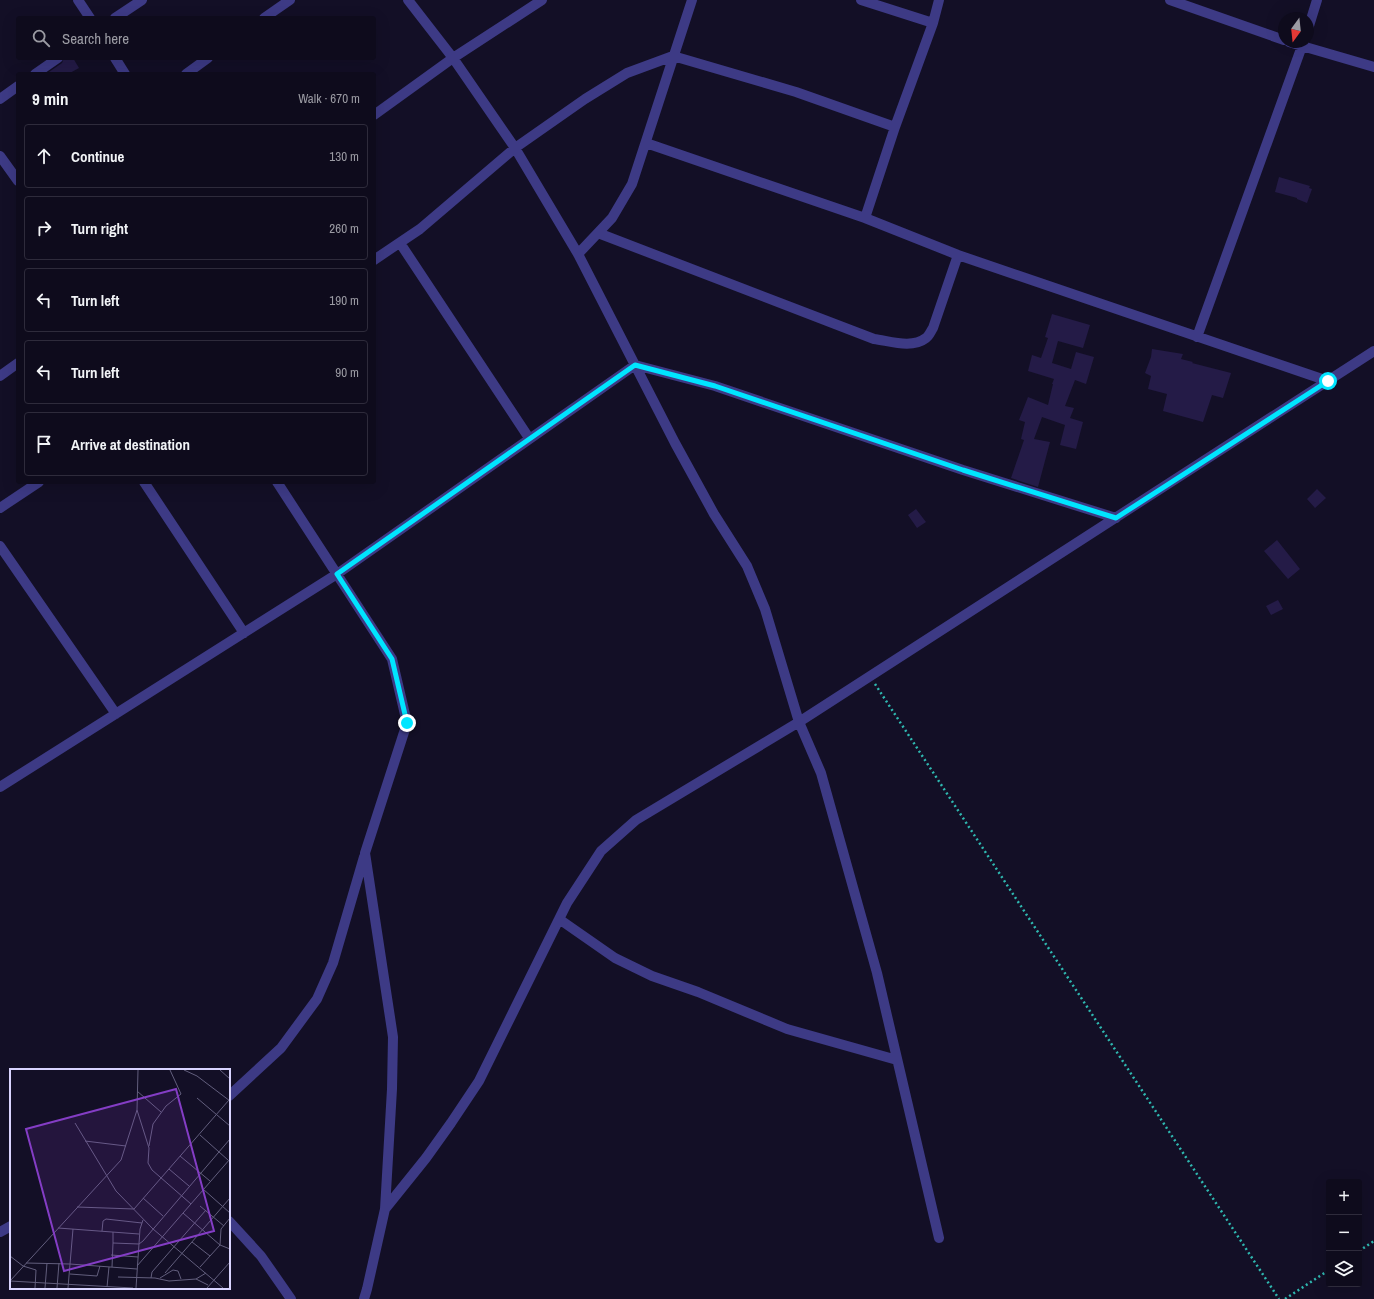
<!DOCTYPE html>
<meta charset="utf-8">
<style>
body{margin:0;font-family:"Archivo Narrow",sans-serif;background:#1c1929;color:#f1f3f6}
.controls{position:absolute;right:12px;bottom:12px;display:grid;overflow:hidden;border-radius:4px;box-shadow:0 4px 16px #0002}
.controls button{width:36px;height:36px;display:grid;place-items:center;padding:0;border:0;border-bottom:1px solid #2e2b3b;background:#0e0b1c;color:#f1f3f6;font:20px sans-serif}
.compass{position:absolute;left:1278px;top:12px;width:36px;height:36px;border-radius:50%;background:#0e0b1c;box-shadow:0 4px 16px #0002;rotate:195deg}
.stop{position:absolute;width:12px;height:12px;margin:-9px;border:3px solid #00e5ff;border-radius:50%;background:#fff}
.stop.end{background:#00e5ff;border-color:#fff;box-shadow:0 1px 4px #0008}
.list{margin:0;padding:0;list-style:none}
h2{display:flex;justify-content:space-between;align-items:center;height:52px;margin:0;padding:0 16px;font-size:17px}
h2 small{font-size:13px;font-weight:400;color:#9b9ba3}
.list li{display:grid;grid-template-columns:26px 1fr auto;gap:12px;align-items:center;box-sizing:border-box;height:64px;margin:0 8px 8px;padding:0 8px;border:1px solid #2e2b3b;border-radius:4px}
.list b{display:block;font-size:15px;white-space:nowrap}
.list em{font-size:13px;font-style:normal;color:#9b9ba3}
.icon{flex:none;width:22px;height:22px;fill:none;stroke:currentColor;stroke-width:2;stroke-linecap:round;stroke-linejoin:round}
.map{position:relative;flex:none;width:1374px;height:1299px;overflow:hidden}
.search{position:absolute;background:#0e0b1c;box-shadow:0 4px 16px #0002;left:16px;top:16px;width:360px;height:44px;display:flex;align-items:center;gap:10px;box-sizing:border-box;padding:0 14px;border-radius:4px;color:#9b9ba3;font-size:15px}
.panel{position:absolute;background:#0e0b1c;box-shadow:0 4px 16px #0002;left:16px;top:72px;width:360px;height:412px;border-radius:4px}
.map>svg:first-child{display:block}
.building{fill:#241b47}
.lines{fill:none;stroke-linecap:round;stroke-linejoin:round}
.path{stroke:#2fb8b0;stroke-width:2.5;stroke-dasharray:2 3;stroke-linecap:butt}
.street{stroke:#3d3a85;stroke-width:10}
.route{stroke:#00e5ff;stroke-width:5}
.inset-road{fill:none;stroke:#625e7d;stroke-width:1}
.view{fill:#843dc5;fill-opacity:0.15;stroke:#843dc5;stroke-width:2}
.inset-edge{fill:none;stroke:#d9d4ff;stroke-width:2}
</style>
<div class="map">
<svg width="1374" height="1299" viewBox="0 0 1374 1299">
<rect width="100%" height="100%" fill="#130f26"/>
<path class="building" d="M64,58H73L79,68L68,74H46L62,63Z
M1279,177L1310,186L1309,188L1312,189L1307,203L1297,199V198L1275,192Z
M1052,314L1090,325L1083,348L1058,341L1052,363L1071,369L1076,352L1094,357L1086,384L1075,380L1065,406L1074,408L1070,418L1083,422L1076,449L1060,445L1065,425L1042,417L1034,439L1050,442L1038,487L1011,478L1024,440L1021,439L1025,422L1019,420L1028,397L1048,405L1053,384H1052L1054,379L1028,371L1032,355L1041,358L1048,338L1045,337Z
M1152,349L1183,354L1181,359L1193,362L1192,363L1231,373L1223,398L1212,395L1203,422L1163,411L1167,394L1148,389L1151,376L1145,373L1151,357Z
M1317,489L1326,498L1315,508L1307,499Z
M916,509L926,522L917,528L908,515Z
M1277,540L1300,569L1288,579L1264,551Z
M1278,600L1283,609L1271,615L1266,606Z"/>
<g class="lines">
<path class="path" d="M875,684L1279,1299
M1359,1251L1374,1241
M1285,1299L1329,1270"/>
<path class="street" d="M78,0L90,18
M408,0L453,58L515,148L578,254L675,443L714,514L747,566L765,609L799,722L821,773L877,973L939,1238
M861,0L933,23
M1170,0L1284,40
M115,18L142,0
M264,18L290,0
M1308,29L1317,0
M1289,42L1302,46L1304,42
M115,58L125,74
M35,74L58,58
M186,74L208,58
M0,99L18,86
M374,115L453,58L542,0
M895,127L933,23L939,0
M646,143L865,218L958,255L1328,381
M0,156L18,181
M598,233L874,339C890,341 912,349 926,338C929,336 931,331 933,328L958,255
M400,243L529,438
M578,254L612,218L632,184L692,0
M374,260L420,229L515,148L585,99L627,73L673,56L796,92L895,127L865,218
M1197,337L1302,46L1374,67
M0,376L18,363
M144,482L244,633
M277,482L392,659L407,723L365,853L393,1037L392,1089L385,1209L367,1289L364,1299
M0,508L39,482
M0,546L116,714
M0,787L337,574L635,365L715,386L963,470L1116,518
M559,919L615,958L652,976L698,992L787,1029L897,1060
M229,1096L281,1048L317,999L333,963L364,857
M385,1209L426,1158L451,1123L479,1081L567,903L601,851L636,820L799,722L1374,351
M229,1221L261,1256L291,1299
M0,1232L11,1226"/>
</g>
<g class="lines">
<path class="route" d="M407,723L392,659L337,574L635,365L715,386L963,470L1116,518L1328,381"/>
</g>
<g transform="translate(10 1069)">
<rect width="220" height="220" fill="#130f26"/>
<path class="inset-road" d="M128,1L127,41L139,79L138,94L142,101L181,135M174,1L187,7L220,32M210,1L220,10M127,22L151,43M187,29L220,57M65,54L106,122L143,160L213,219M190,66L218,91M75,72L116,77M139,77L143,55L156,37L171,25L160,1M170,87L200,112M159,100L179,117M193,120L220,144M133,129L153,147M190,137L214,157M67,138L124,140L219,31M173,144L210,176L220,180M48,159L129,165M92,162L93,152L96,150L132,154M103,163V174L129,175L133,172L220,70M182,173L200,187M101,186L128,188M0,187L13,197L26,201L25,219M16,194L60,195L63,160M127,197L220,90M102,198L103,174M190,198L210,176L211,160L220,149M155,204L220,129M60,205L87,207L90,197M108,208L145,209L159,212L186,210L196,204M141,209L142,203L196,141M150,209L163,201L168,202L171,210M186,210L198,216M0,212L111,91L127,41M0,212L123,219M97,218L99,198M35,219L37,194M47,219L49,194M58,219L60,195L127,200M126,219L130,160L133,151M197,219L220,193"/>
<path class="view" d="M166,20L204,162L54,202L16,60Z"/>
<rect width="220" height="220" class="inset-edge"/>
</g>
</svg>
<div class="controls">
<button>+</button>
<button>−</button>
<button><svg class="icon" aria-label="layers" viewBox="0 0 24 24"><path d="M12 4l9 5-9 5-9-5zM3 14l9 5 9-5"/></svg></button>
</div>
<svg class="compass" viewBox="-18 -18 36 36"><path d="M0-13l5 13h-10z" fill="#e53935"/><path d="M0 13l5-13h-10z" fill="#9b9ba3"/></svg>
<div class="stop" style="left:1328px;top:381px"></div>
<div class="stop end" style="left:407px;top:723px"></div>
<div class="search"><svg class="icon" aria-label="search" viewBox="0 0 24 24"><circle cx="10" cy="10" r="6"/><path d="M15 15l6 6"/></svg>Search here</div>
<section class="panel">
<h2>9 min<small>Walk · 670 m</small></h2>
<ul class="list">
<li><svg class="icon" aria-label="ahead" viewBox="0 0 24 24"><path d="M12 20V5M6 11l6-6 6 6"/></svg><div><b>Continue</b></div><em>130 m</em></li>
<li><svg class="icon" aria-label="right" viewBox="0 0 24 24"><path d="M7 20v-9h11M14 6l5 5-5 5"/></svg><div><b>Turn right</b></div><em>260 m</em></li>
<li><svg class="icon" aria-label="left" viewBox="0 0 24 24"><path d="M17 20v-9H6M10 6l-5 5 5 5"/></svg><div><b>Turn left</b></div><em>190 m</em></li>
<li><svg class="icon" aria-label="left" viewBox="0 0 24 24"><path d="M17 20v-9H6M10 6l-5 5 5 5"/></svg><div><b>Turn left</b></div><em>90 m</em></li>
<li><svg class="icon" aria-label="arrive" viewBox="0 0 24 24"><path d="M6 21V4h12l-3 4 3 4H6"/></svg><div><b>Arrive at destination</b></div></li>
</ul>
</section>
</div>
